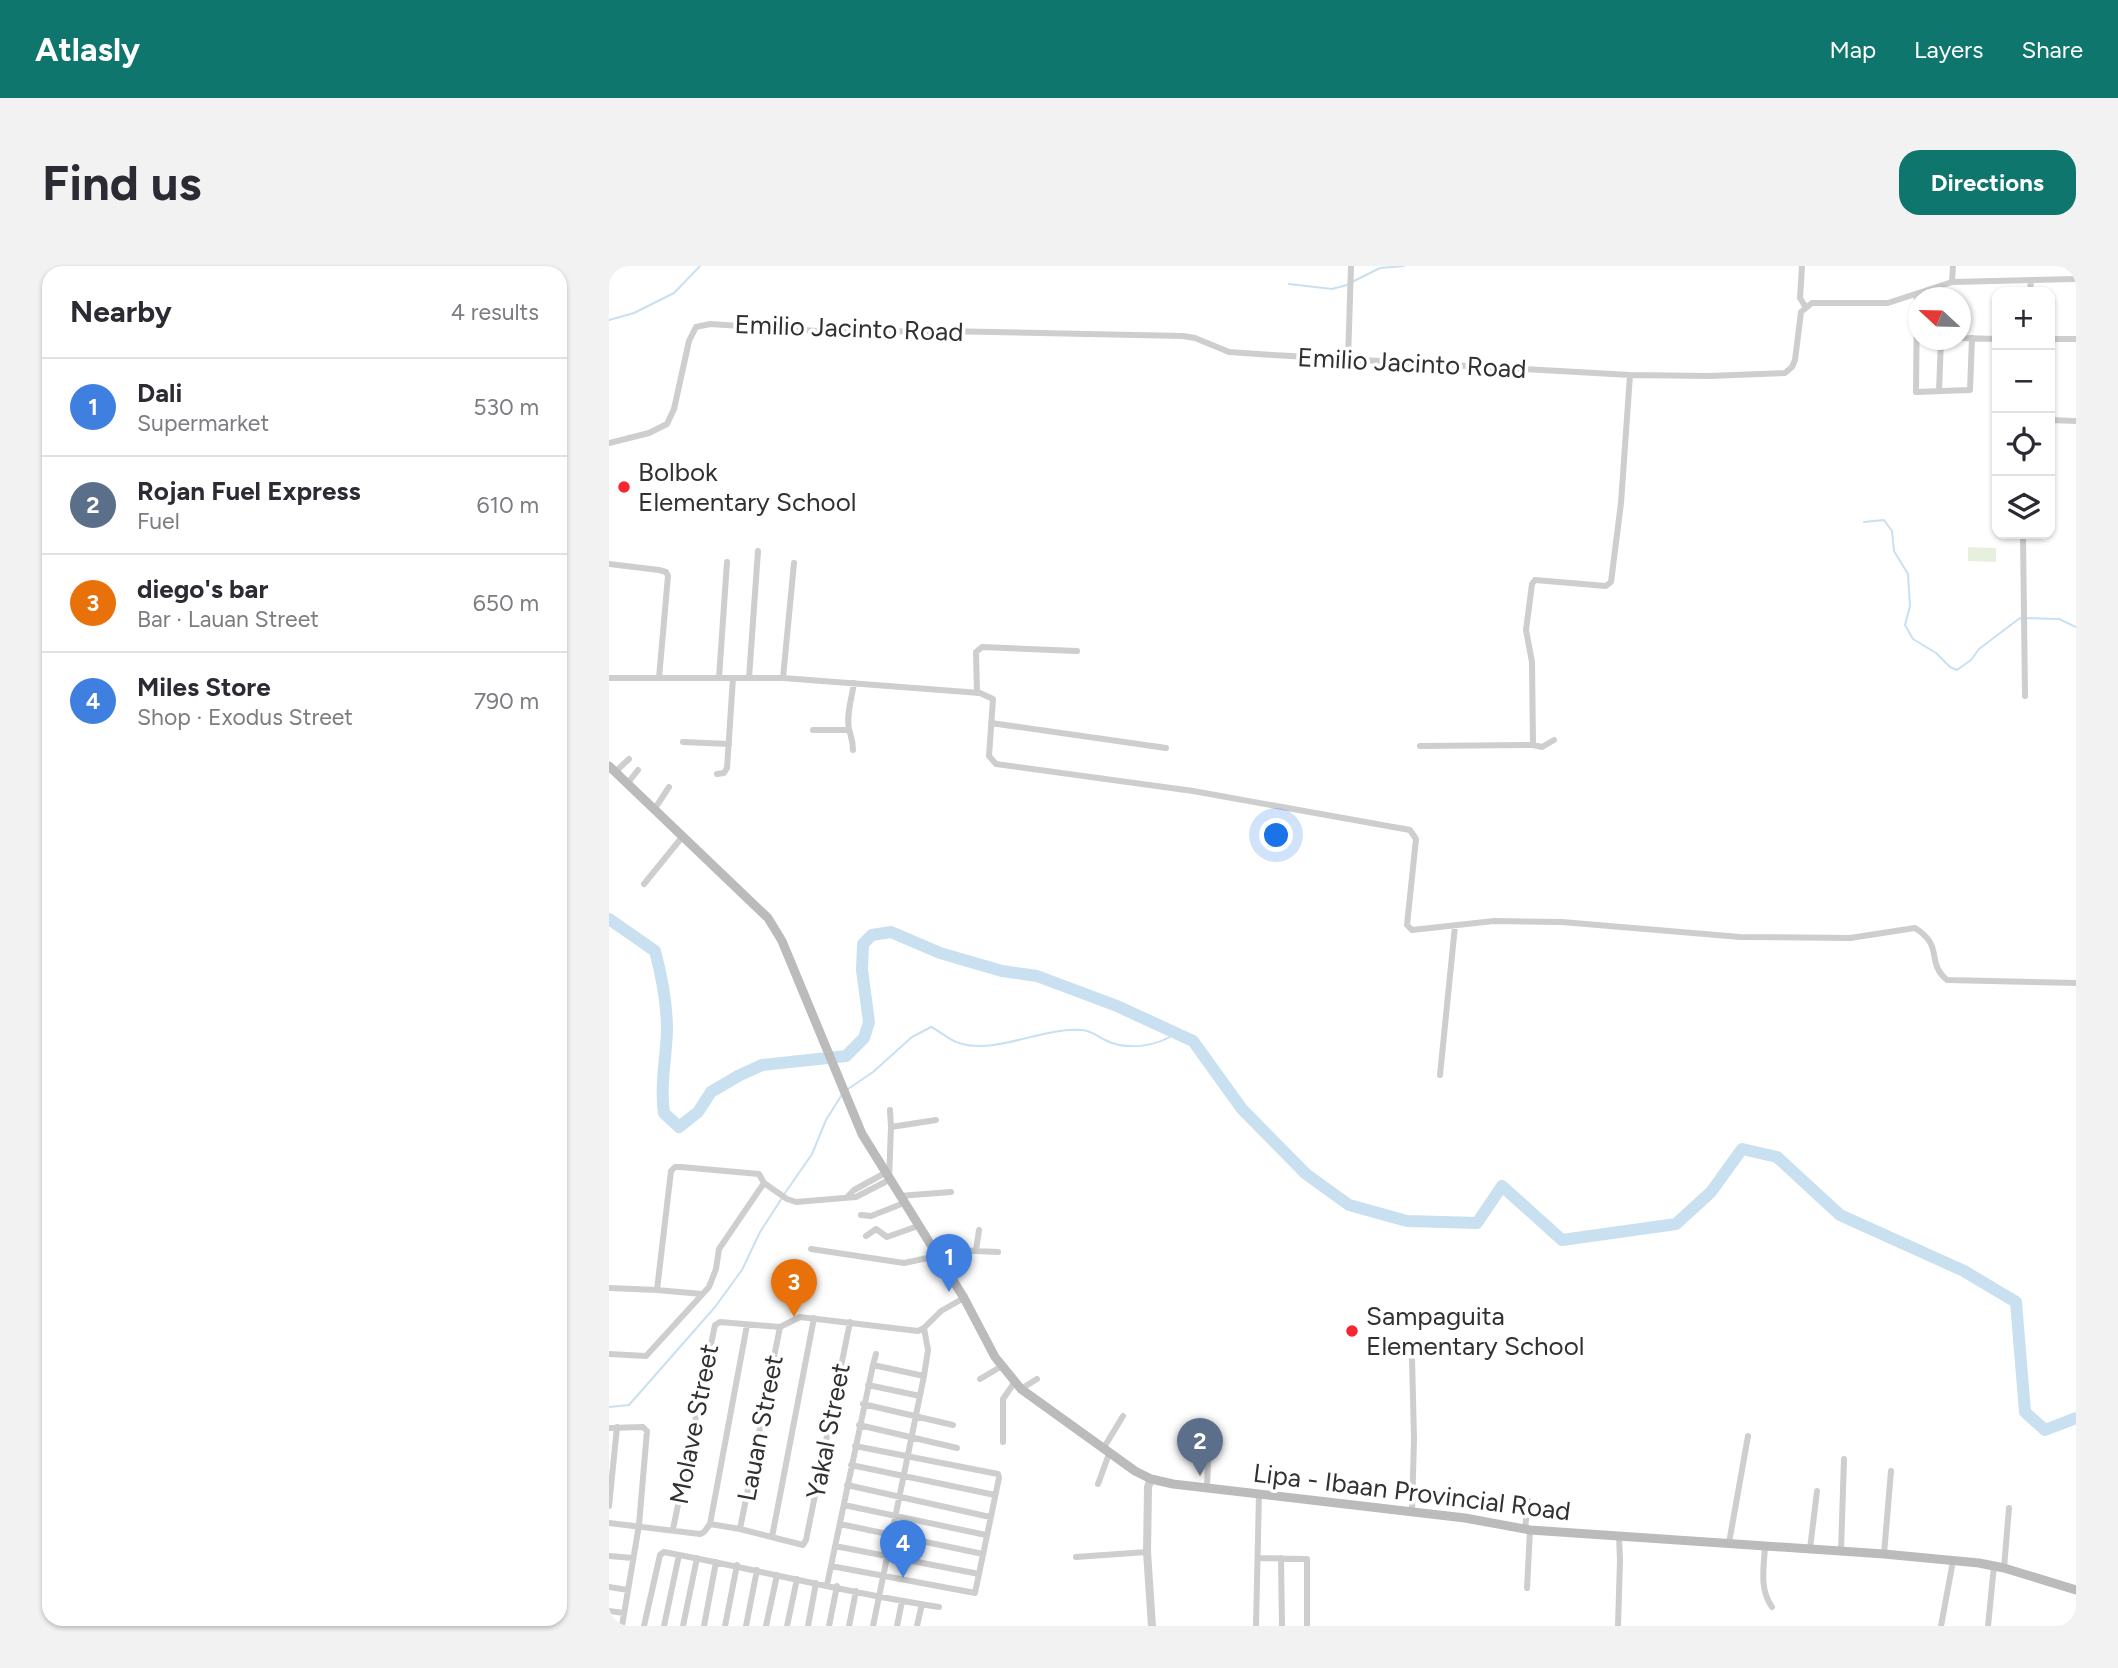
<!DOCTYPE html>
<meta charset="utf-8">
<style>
body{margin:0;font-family:Figtree,sans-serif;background:#f2f2f3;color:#2b2b33}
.controls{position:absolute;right:21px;top:21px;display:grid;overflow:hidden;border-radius:14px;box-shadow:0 2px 5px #0004}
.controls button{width:63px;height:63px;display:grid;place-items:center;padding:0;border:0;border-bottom:2px solid #e1e1e2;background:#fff;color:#2b2b33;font:35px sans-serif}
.compass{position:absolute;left:1299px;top:21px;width:63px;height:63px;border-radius:50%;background:#fff;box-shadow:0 2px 5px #0004;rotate:292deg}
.you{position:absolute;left:668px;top:570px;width:24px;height:24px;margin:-18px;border:5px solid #fff;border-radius:50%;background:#1a73e8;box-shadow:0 0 0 10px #1a73e833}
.badge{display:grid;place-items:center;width:46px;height:46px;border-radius:50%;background:#0f766e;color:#fff;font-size:23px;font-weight:700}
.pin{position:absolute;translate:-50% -58px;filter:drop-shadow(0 2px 4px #0008)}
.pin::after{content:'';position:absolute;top:37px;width:24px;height:21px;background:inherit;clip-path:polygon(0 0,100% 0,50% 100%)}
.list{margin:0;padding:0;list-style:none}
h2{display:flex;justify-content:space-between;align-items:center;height:91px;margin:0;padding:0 28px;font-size:30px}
h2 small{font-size:23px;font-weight:400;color:#7c7c81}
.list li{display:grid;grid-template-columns:46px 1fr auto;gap:21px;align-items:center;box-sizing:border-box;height:98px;padding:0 28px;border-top:2px solid #e1e1e2}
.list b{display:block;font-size:26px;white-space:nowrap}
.list p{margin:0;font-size:23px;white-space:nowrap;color:#7c7c81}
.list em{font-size:23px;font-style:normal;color:#7c7c81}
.icon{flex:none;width:38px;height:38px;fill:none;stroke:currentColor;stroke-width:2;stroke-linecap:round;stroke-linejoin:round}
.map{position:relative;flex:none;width:1467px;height:1360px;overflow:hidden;border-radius:21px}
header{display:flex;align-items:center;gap:42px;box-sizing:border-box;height:98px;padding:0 35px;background:#0f766e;color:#fff}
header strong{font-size:33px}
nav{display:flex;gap:38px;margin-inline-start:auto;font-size:24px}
.intro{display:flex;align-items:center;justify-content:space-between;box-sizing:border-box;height:168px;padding:0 42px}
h1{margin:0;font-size:49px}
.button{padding:18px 32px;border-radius:21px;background:#0f766e;color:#fff;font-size:24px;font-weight:700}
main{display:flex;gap:42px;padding:0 42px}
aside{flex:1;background:#fff;border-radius:21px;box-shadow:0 2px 5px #0004}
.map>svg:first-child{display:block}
.green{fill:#e7efde}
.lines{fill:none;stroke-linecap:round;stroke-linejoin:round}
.stream{stroke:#c9e0f0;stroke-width:2}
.river{stroke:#c9e0f0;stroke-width:12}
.minor{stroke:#cecece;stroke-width:6}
.tertiary{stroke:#cecece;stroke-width:8}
.secondary{stroke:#bbb;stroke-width:9}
.poi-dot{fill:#f72531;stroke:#fff;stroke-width:2.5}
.labels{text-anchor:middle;stroke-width:7;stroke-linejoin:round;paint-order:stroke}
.street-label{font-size:26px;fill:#313131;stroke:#fff}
.poi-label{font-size:26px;fill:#313131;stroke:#fff;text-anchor:start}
</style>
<header>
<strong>Atlasly</strong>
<nav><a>Map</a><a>Layers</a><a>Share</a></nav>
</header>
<div class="intro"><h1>Find us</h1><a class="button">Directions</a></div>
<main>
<aside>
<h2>Nearby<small>4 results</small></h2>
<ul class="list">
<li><span class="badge" style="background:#3f7fe0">1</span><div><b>Dali</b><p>Supermarket</p></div><em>530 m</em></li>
<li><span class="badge" style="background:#5c6f8a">2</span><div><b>Rojan Fuel Express</b><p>Fuel</p></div><em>610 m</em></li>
<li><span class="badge" style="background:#e8710a">3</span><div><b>diego's bar</b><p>Bar · Lauan Street</p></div><em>650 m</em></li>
<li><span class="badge" style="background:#3f7fe0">4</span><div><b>Miles Store</b><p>Shop · Exodus Street</p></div><em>790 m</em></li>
</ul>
</aside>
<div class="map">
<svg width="1467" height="1360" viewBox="0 0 1467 1360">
<rect width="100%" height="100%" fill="#fff"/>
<path class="green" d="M1359,281L1387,282V296L1359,295Z"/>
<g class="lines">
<path class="stream" d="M743,16L771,2L795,0
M680,18L723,23L738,19
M0,54L25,47L65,27L91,0
M1255,256L1275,254L1283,265L1285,285L1299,308L1301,340L1296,359L1304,373L1327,387L1341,401L1348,404L1362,394L1370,383L1411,352L1450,353L1467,361
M239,823L264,806L303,771L322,761C331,765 341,775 350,777C386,789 434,761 472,764C482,764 487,770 496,774C518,785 547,781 567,767
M176,927L203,888L217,854L232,830
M0,1141L20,1139L106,1041L133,1004L151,966L173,932"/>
<path class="river" d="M0,653L46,685C53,711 58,737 58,765C57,793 51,819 55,847L70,861L89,846L102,826L129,810L153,799L237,790L255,772L260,756L253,704L254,678L263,669L282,666L331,687L393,705L428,710L508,740L584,775L633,843L697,908L740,939L798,955L868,957L893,920L953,974L1067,958L1102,926L1133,883L1168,891L1231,949L1355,1005L1407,1036L1416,1146L1436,1164L1467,1152"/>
<path class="minor" d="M1193,0L1191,32L1196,40
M1343,16L1344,0
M1421,26L1422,14
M1308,28L1307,126L1361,124L1363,72
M1352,72L1388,73
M1441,73H1467
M739,94L742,0
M1330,125L1332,74
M1441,154L1467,155
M0,177L40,167L58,158L65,143L80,75L87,61L101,58L224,66L332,65L574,70L586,72L620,86L664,89L1021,109L1100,110L1176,107L1183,101L1186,94L1192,46L1203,37H1279L1343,16L1467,13
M1414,268L1416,430
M0,298L50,304L57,306L59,310L50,412
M0,412H174L371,427L384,433L380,490L387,498L584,525L801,564L807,573L798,659L803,664L885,655L953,656L1131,671L1241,672L1306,662C1336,681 1316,695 1338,714L1467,717
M110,412L118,296
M140,412L149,285
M174,412L185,297
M368,427L367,386L373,381L468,385
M382,457L557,482
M204,464H240
M74,476L120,478
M924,479L933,481L945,474
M811,480L924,479L923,396L917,364L923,318L926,314L997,320L1002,316L1012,237L1021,109
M244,484C244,475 242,471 240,463C237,449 243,431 245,417
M6,506L20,493
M108,508L115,507L118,502L124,412
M18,518L29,504
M45,544L60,521
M35,618L74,570
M831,809L846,660
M281,844L282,861
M155,917L178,933L187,936L247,931L280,914L282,861L327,854
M290,930L342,926
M238,931L245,924L276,907
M252,949L262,950L295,937
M257,970L267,963L278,971L309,960
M202,983L295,997L328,990
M324,983L389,986
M367,984L370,964
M0,1022L48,1024L93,1028
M0,1088L37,1090L100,1021L107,1003L110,983L155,917L150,908L72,901H66L62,905L48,1024
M264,1099L267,1088
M371,1113L393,1100
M259,1119L311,1130
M412,1123L428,1113
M254,1138L344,1159
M250,1159L348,1182
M0,1162L34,1161L38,1165L30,1259L13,1360
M394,1176V1133L405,1117
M595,1180L599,1194L598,1222
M494,1183L514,1150
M242,1199L386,1229
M489,1218L500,1188
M238,1219L381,1251
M235,1239L377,1269
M0,1240L8,1161
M803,1245L805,1173L803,1092
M0,1257L91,1268L95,1266L101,1258L138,1059
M101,1258L131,1263L194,1279L197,1274L241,1056
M231,1258L374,1288
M64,1263L106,1059L111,1056L171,1061L191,1051L309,1065L315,1062L332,1045L355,1032
M131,1263L171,1061
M916,1263L919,1235
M163,1271L205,1052
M1120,1277L1139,1170
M226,1280L370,1308
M1156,1280C1155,1301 1150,1323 1163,1341
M1201,1283L1208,1225
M1232,1285L1235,1193
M1275,1288L1282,1205
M0,1290L24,1292
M467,1291L538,1286
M649,1292L698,1293V1360
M672,1292L673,1360
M222,1300L366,1327L390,1212L389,1208L246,1180
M1395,1302L1400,1242
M218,1319L264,1099L315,1110
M0,1321L19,1324
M918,1322L921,1264
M0,1345L15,1347
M35,1360L51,1289L55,1286C146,1303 237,1327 330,1341
M55,1360L70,1289
M74,1360L88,1292
M95,1360L107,1296
M116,1360L128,1299
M137,1360L148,1304
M157,1360L168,1309
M178,1360L188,1313
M199,1360L207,1317
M220,1360L228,1320
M240,1360L247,1325
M264,1360L315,1110L319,1084L315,1062
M288,1360L293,1335
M308,1360L313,1338
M647,1360L650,1227
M1009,1360L1011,1294L1010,1270
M1332,1360L1344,1295
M1379,1360L1385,1300"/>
<path class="tertiary" d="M542,1213L539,1221L538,1286L543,1360"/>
<path class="secondary" d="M0,500L159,652L173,675L253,868L355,1032L386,1091L412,1123L526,1205L542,1213L564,1218L856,1252L921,1264L1275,1288L1370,1297L1395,1302L1467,1324"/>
</g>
<g class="poi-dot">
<circle cx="15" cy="221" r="7"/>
<circle cx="743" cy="1065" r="7"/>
</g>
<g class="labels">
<g class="street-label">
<text transform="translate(240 62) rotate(2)" y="9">Emilio Jacinto Road</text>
<text transform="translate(803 97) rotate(3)" y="9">Emilio Jacinto Road</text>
<text transform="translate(85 1158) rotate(-79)" y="9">Molave Street</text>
<text transform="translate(151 1162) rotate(-79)" y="9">Lauan Street</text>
<text transform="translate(219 1165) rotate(-79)" y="9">Yakal Street</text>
<text transform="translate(803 1226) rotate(7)" y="9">Lipa - Ibaan Provincial Road</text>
</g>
<g class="poi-label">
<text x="29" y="215">Bolbok<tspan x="29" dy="30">Elementary School</tspan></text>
<text x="757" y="1059">Sampaguita<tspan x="757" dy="30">Elementary School</tspan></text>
</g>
</g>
</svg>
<div class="controls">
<button>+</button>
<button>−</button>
<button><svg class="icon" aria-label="locate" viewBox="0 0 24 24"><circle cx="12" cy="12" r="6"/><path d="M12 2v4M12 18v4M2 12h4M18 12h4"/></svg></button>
<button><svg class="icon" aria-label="layers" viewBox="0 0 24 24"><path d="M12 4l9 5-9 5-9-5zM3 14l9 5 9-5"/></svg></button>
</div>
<svg class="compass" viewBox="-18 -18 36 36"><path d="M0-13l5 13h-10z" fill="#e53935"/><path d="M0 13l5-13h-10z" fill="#7c7c81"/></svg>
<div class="you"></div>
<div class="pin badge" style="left:340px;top:1026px;background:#3f7fe0">1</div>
<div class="pin badge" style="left:591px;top:1210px;background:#5c6f8a">2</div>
<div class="pin badge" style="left:185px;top:1051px;background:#e8710a">3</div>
<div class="pin badge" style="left:294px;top:1312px;background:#3f7fe0">4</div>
</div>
</main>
